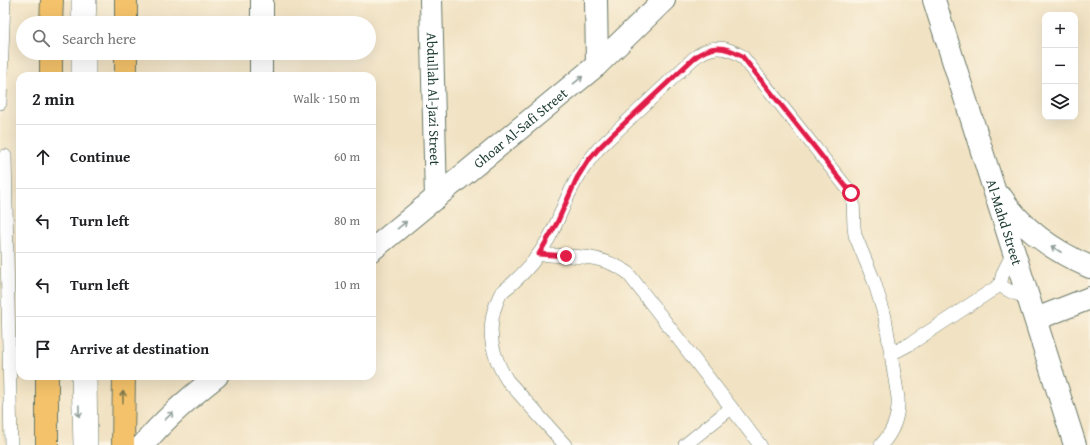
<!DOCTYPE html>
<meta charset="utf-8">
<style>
body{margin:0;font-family:"Gentium Book Plus",serif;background:#f6f6f6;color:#202124}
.controls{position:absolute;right:12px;top:12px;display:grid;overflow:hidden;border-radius:8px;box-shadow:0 4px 16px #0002}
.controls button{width:36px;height:36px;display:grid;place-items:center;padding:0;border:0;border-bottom:1px solid #e0e0e0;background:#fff;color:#202124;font:20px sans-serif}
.stop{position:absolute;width:12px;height:12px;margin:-9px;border:3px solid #e11d48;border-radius:50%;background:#fff}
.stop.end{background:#e11d48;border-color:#fff;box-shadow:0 1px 4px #0008}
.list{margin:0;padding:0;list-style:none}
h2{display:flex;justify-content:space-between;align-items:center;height:52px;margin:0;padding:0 16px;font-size:17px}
h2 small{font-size:13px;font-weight:400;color:#757577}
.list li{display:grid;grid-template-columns:26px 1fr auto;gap:12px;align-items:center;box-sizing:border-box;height:64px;padding:0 16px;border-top:1px solid #e0e0e0}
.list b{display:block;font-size:15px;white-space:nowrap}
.list em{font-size:13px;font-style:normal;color:#757577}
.icon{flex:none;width:22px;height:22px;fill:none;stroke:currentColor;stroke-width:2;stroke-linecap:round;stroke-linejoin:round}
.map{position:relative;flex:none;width:1090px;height:445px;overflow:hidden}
.search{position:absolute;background:#fff;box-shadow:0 4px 16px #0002;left:16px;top:16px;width:360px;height:44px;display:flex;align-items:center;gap:10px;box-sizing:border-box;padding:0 14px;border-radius:22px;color:#757577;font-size:15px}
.panel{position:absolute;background:#fff;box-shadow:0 4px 16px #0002;left:16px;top:72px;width:360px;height:308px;border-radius:12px}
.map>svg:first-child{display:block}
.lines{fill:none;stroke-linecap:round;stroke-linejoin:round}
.lane-casing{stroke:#687766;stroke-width:14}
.street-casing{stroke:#687766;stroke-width:24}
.highway-casing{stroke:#687766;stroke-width:24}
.lane{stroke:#fff;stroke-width:13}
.street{stroke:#fff;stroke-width:22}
.highway{stroke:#f4c26a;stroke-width:22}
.oneway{stroke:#8f9e9a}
.oneway2{stroke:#7f794c}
.route{stroke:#e11d48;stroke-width:5}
.labels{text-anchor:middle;stroke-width:3.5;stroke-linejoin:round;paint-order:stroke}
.street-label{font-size:14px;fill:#1f3d34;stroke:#fcf5e5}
</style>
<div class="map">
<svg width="1090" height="445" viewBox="0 0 1090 445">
<rect width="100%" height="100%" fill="#fcf5e5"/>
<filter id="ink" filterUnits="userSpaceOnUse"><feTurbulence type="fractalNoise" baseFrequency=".025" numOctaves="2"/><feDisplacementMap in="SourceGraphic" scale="8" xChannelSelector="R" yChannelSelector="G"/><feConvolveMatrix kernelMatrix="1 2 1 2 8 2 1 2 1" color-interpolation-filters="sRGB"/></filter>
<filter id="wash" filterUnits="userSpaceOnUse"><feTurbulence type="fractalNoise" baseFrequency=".012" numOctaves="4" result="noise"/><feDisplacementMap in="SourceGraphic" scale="16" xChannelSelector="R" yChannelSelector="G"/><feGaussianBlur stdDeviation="0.9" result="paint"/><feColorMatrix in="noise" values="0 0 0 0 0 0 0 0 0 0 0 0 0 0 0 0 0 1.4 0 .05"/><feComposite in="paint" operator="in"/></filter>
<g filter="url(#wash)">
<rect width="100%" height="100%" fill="#f1e2c3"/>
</g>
<g filter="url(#ink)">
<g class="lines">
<defs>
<path id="lane" d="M78,23V0
M89,23L90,0
M78,76V53
M89,76V53
M0,103L4,0
M5,156L11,445
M539,254C574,258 596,252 627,272L760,445
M1000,285C1009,292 1017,295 1029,297
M891,354L910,344L1000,285L1003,273L1014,251
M78,376L80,445
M90,376L91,445
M565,445L507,380C493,358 487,335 494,310C496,305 498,298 501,293C505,289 511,285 515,281C528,269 540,254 549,238C557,224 562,208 569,194C577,177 587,162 599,148L694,58C711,45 723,45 742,56L851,193L853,200L854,227L855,235L874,281L885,317L898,398C899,416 894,431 881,445
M685,445L731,408"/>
<g id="street">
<path id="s1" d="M431,0L436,198"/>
<path d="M596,0L597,65"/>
<path id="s2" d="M934,0L1075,445"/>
<path d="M262,23V0"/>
<path d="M261,76V53"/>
<path d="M1002,198C1023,230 1056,252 1090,267"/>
<path id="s3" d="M372,250L597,65L664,0"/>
<path d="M1036,319L1090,298"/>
<path d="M143,445C165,418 190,397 217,376"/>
</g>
<path id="highway" d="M51,23L52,0
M126,23V0
M51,76V53
M126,76V53
M47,445V376
M123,445L124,376"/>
</defs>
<use href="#lane" class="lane-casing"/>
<use href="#street" class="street-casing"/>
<use href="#highway" class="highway-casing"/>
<use href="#lane" class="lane"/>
<use href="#street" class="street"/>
<use href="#highway" class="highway"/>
</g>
<defs><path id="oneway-shaft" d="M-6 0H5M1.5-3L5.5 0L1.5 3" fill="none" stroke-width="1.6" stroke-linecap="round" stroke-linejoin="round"/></defs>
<g class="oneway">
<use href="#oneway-shaft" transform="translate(578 80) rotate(-39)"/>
<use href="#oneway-shaft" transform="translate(402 225) rotate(-39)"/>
<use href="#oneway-shaft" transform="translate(1056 249) rotate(-147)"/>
<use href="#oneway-shaft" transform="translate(79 411) rotate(89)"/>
<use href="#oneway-shaft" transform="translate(169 416) rotate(-44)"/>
</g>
<use class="oneway2" href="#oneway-shaft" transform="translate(123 397) rotate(-89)"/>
</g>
<g class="lines" filter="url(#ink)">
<path class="route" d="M566,256L539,254L557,223L577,178L587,162L599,148L612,135L694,58C711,45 723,45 742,56L851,193"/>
</g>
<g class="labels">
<g class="street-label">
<text dy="5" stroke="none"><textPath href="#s1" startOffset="99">Abdullah Al-Jazi Street</textPath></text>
<text dy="5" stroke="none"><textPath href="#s3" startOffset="192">Ghoar Al-Safi Street</textPath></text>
<text dy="5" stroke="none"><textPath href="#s2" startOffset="233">Al-Mahd Street</textPath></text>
</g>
</g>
</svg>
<div class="controls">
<button>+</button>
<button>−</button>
<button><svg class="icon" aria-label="layers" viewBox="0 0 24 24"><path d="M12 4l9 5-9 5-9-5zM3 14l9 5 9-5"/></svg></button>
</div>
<div class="stop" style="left:851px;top:193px"></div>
<div class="stop end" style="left:566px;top:256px"></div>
<div class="search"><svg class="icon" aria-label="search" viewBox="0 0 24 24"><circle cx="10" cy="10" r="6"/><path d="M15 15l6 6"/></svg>Search here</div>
<section class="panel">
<h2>2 min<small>Walk · 150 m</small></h2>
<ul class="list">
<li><svg class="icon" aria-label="ahead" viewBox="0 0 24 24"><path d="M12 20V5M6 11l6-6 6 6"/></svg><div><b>Continue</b></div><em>60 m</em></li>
<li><svg class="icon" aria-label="left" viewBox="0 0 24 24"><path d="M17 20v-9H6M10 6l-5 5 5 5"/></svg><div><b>Turn left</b></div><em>80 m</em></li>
<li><svg class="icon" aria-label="left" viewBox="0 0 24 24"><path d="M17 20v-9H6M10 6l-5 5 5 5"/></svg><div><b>Turn left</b></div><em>10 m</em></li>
<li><svg class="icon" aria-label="arrive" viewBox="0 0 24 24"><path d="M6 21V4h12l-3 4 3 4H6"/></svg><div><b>Arrive at destination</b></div></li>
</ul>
</section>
</div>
